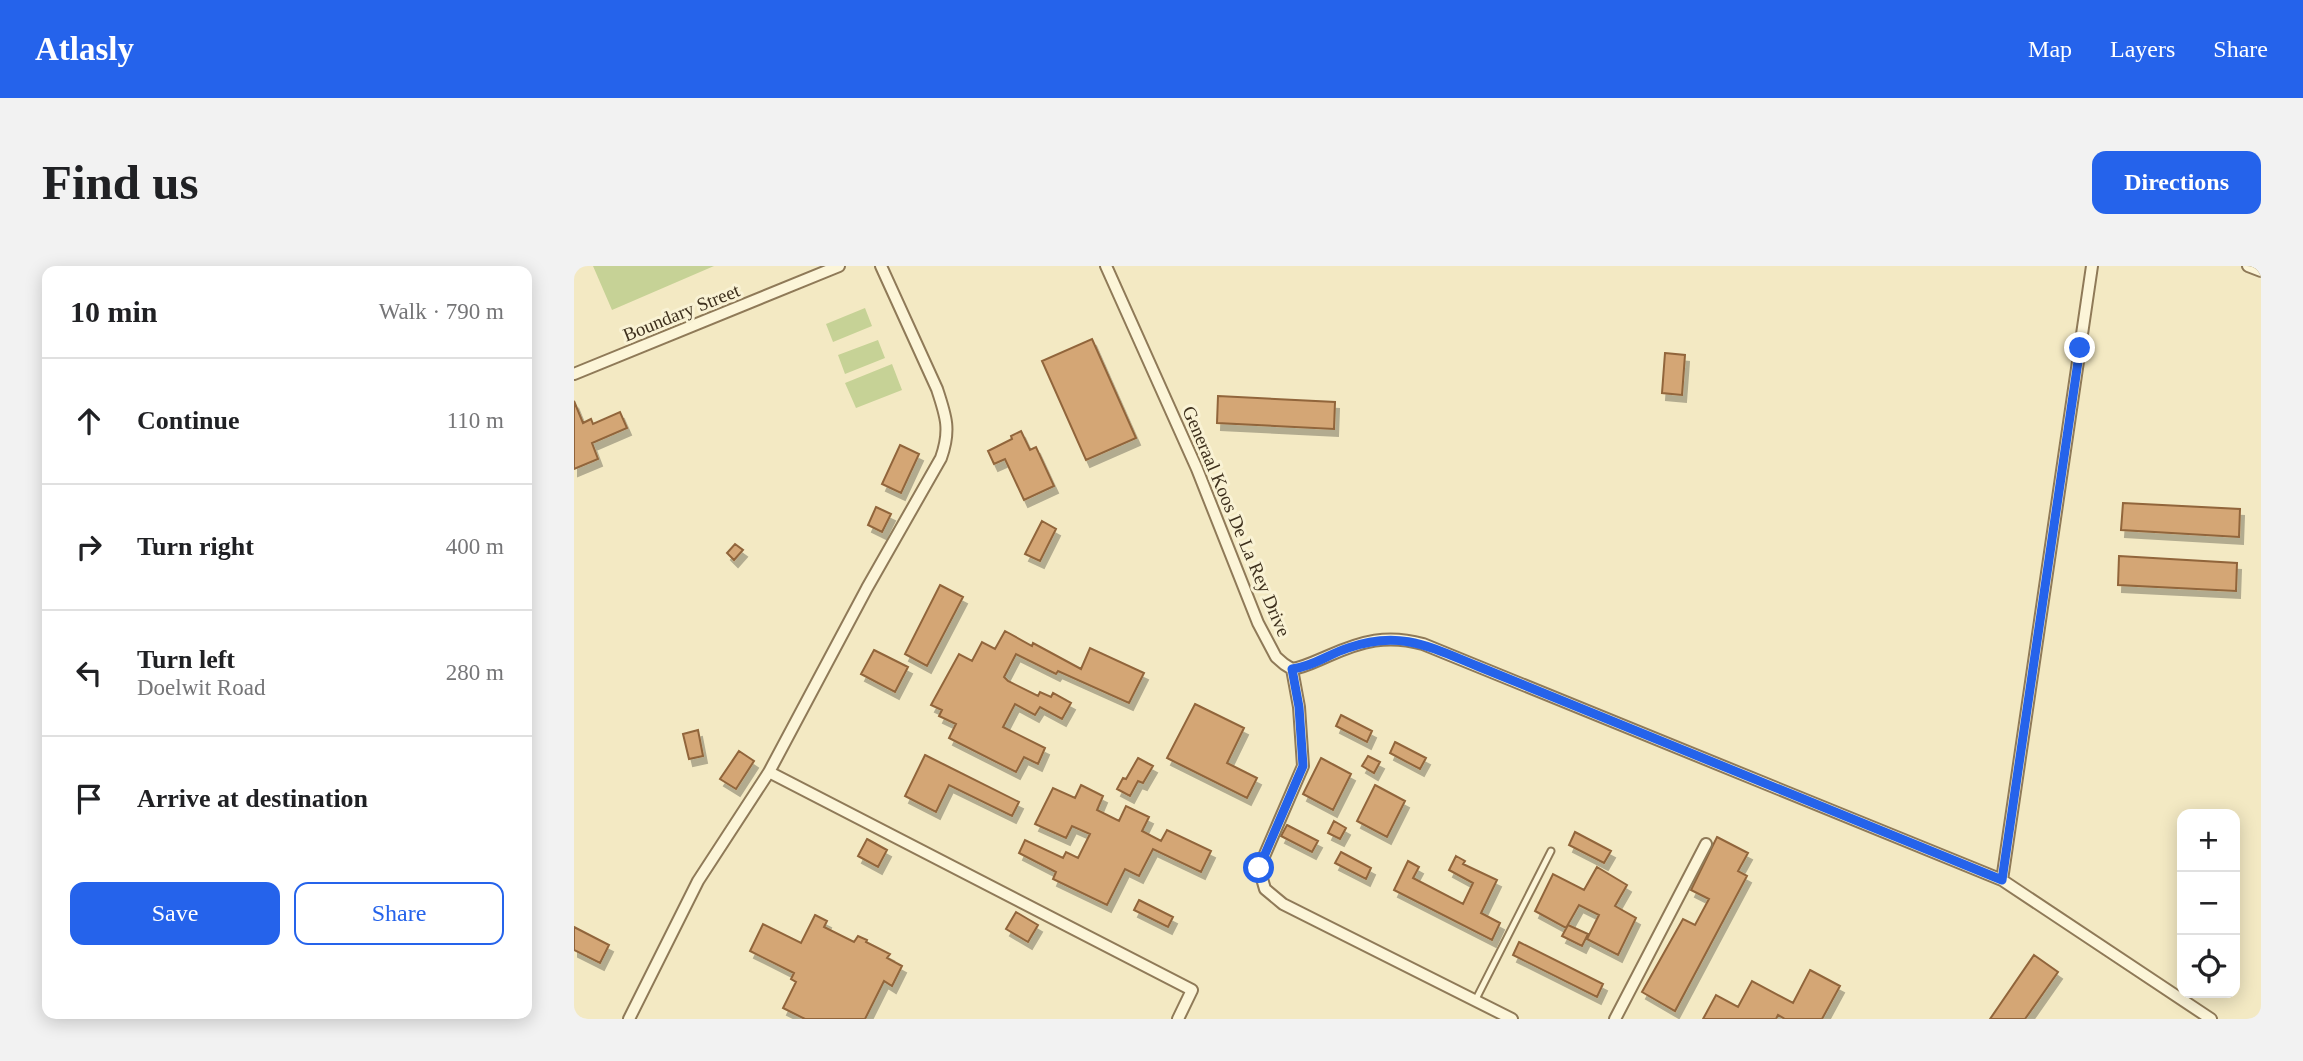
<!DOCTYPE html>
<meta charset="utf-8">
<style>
body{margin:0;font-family:Georgia,serif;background:#f2f2f2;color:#202124}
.controls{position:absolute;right:21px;bottom:21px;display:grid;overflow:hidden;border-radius:14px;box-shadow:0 4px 18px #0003}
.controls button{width:63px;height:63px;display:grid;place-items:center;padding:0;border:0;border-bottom:2px solid #e0e0e0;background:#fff;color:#202124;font:35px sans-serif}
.stop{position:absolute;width:21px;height:21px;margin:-16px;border:5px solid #2563eb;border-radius:50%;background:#fff}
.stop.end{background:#2563eb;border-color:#fff;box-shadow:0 2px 7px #0008}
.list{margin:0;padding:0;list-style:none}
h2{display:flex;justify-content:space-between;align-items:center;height:91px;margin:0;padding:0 28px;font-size:30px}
h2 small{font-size:23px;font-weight:400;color:#757577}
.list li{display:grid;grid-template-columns:46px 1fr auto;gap:21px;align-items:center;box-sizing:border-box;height:126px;padding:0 28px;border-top:2px solid #e0e0e0}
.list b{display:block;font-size:26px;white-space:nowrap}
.list p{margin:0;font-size:23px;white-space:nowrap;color:#757577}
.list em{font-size:23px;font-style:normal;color:#757577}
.actions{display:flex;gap:14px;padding:21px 28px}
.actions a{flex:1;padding:16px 0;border:2px solid #2563eb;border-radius:14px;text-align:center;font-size:24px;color:#2563eb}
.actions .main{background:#2563eb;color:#fff}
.icon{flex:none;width:38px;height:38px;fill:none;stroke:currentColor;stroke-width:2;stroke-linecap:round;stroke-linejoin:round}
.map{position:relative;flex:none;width:1687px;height:753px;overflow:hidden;border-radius:14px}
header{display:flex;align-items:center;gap:42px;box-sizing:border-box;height:98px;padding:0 35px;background:#2563eb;color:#fff}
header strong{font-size:33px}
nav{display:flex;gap:38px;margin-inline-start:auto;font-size:24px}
.intro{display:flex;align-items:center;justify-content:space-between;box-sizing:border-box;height:168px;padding:0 42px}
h1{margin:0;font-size:49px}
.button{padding:18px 32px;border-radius:14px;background:#2563eb;color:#fff;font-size:24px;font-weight:700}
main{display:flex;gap:42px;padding:0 42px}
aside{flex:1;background:#fff;border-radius:14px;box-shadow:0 4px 18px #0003}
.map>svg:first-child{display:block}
.green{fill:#c6d296}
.building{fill:#d4a675;stroke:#91653b;stroke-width:2;filter:url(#shadow)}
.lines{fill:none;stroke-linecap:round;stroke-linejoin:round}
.service-casing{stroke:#8f7a58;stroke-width:9}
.minor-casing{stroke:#8f7a58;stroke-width:14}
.service{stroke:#fcf5d8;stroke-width:5}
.minor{stroke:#fcf5d8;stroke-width:10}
.route{stroke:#2563eb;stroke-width:9}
.labels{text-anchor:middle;stroke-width:6;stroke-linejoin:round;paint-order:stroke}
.street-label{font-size:19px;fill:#3e301d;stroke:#f9f2d4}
</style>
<header>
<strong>Atlasly</strong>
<nav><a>Map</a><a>Layers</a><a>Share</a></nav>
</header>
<div class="intro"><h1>Find us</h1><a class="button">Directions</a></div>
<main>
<aside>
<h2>10 min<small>Walk · 790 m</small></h2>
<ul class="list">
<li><svg class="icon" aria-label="ahead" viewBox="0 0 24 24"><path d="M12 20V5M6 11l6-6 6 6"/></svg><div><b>Continue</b></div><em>110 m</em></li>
<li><svg class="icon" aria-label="right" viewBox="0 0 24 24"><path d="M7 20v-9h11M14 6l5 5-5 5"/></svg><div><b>Turn right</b></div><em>400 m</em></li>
<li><svg class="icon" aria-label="left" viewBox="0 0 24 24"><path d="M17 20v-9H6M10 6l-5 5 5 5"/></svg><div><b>Turn left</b><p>Doelwit Road</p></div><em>280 m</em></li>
<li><svg class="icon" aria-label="arrive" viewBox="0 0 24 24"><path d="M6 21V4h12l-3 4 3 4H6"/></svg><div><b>Arrive at destination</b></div></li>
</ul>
<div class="actions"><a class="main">Save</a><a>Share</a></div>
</aside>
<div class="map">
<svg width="1687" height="753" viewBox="0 0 1687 753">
<defs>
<filter id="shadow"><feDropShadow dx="4" dy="7" stdDeviation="0" flood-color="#0004"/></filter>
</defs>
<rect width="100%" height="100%" fill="#f3e9c3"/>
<path class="green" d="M19,0H140L38,44Z
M291,42L298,60L259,76L252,58Z
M304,74L311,92L271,108L264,89Z
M318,98L328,124L282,142L271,117Z"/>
<path class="building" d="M518,73L562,172L512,194L468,95Z
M1091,87L1111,89L1108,129L1088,127Z
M644,130L761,136L760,163L643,157Z
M0,135L9,157L17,153L19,158L46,146L53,162L18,177L24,193L0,203Z
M447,165L456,184L462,181L480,220L450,234L431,193L420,198L414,185L438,173L437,170Z
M326,179L345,188L327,227L308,218Z
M1549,237L1666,243L1665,271L1547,264Z
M302,241L317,248L308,266L294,259Z
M468,255L482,263L466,295L451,288Z
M161,278L169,284L160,294L153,287Z
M1545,290L1663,297L1662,325L1544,319Z
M366,319L389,331L353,400L331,388Z
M431,365L458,380L459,377L507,403L516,382L570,407L555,437L484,405L482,408L442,388L430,411L434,415L464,430L466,426L477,431L479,427L497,437L488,453L466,441L461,449L441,438L429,461L471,482L464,498L450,491L442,506L375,472L382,458L365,450L368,444L357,439L385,388L398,395L408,376L421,383Z
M300,384L334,401L321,426L287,408Z
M621,438L670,462L653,497L683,512L673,532L593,492Z
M767,449L798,465L793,476L762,460Z
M124,464L129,490L115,493L109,468Z
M821,476L852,492L846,503L816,487Z
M165,485L180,495L162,523L146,513Z
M351,489L445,536L438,550L375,519L362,546L331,530Z
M794,490L806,496L800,507L788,500Z
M564,492L579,500L569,517L564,515L556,530L543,523L549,512L552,513Z
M747,492L777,508L759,544L729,528Z
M507,519L529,530L523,544L545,555L552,540L575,551L568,565L587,575L593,564L637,585L627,606L579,583L565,610L551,603L533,639L479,613L482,606L445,587L451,574L489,592L492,586L504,592L516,568L498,560L492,572L461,558L479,522L501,532Z
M801,519L831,535L813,571L783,555Z
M760,555L772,562L766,573L754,567Z
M713,559L744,575L738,586L707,570Z
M1001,566L1037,585L1030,597L995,579Z
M1143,571L1174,587L1164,605L1173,610L1101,745L1068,726L1109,653L1121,659L1135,633L1117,624Z
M293,573L313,584L304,601L284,590Z
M767,586L797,602L792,613L761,597Z
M882,590L891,595L889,598L923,614L907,647L926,657L918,674L820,624L834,595L845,601L839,612L889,638L899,617L875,604Z
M1023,601L1053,619L1041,640L1062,652L1044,689L1013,673L1025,649L1005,639L992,662L961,645L979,608L1010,624Z
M565,634L599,651L594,661L560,644Z
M442,646L464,659L454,676L432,663Z
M241,649L253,655L250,661L280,676L284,670L293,674L292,676L316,688L313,692L328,700L318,720L310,715L291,753H231L209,742L222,716L217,713L220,707L176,685L189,658L227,677Z
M994,659L1014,668L1008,680L988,670Z
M0,661L35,679L26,697L0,684Z
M945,676L1029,718L1023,731L939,689Z
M1460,689L1484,706L1451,753H1416Z
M1236,704L1266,720L1248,753H1211L1204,749L1202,753H1129L1142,729L1164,741L1178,715L1219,737Z"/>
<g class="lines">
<defs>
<path id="service" d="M901,735L977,585"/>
<path id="minor" d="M532,0L623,203L684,357L702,391L710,398L718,403L725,441L729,500L685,602L691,623L709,638L938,753
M1674,0L1687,5
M0,108L265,0
M718,403C731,401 742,395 754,390C788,375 813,368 849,378L1428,614L1637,753
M195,506L618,724L604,753
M1428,614L1518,0
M55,753L124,615L195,506L293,322L367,192C377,164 372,150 363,123L307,0
M1041,753L1132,578"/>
</defs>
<use href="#service" class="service-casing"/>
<use href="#minor" class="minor-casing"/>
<use href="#service" class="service"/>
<use href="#minor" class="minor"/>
</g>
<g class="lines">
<path class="route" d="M685,602L729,500L725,441L718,403C738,401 755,388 774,382C828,363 858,382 908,402L1428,614L1506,82"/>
</g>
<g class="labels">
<g class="street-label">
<text transform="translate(107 46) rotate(-22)" y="7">Boundary Street</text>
<text transform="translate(663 255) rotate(67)" y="7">Generaal Koos De La Rey Drive</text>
</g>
</g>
</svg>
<div class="controls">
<button>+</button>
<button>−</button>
<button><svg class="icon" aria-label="locate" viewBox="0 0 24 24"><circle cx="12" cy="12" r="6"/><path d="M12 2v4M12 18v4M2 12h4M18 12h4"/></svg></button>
</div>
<div class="stop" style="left:685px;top:602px"></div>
<div class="stop end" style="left:1506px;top:82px"></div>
</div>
</main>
